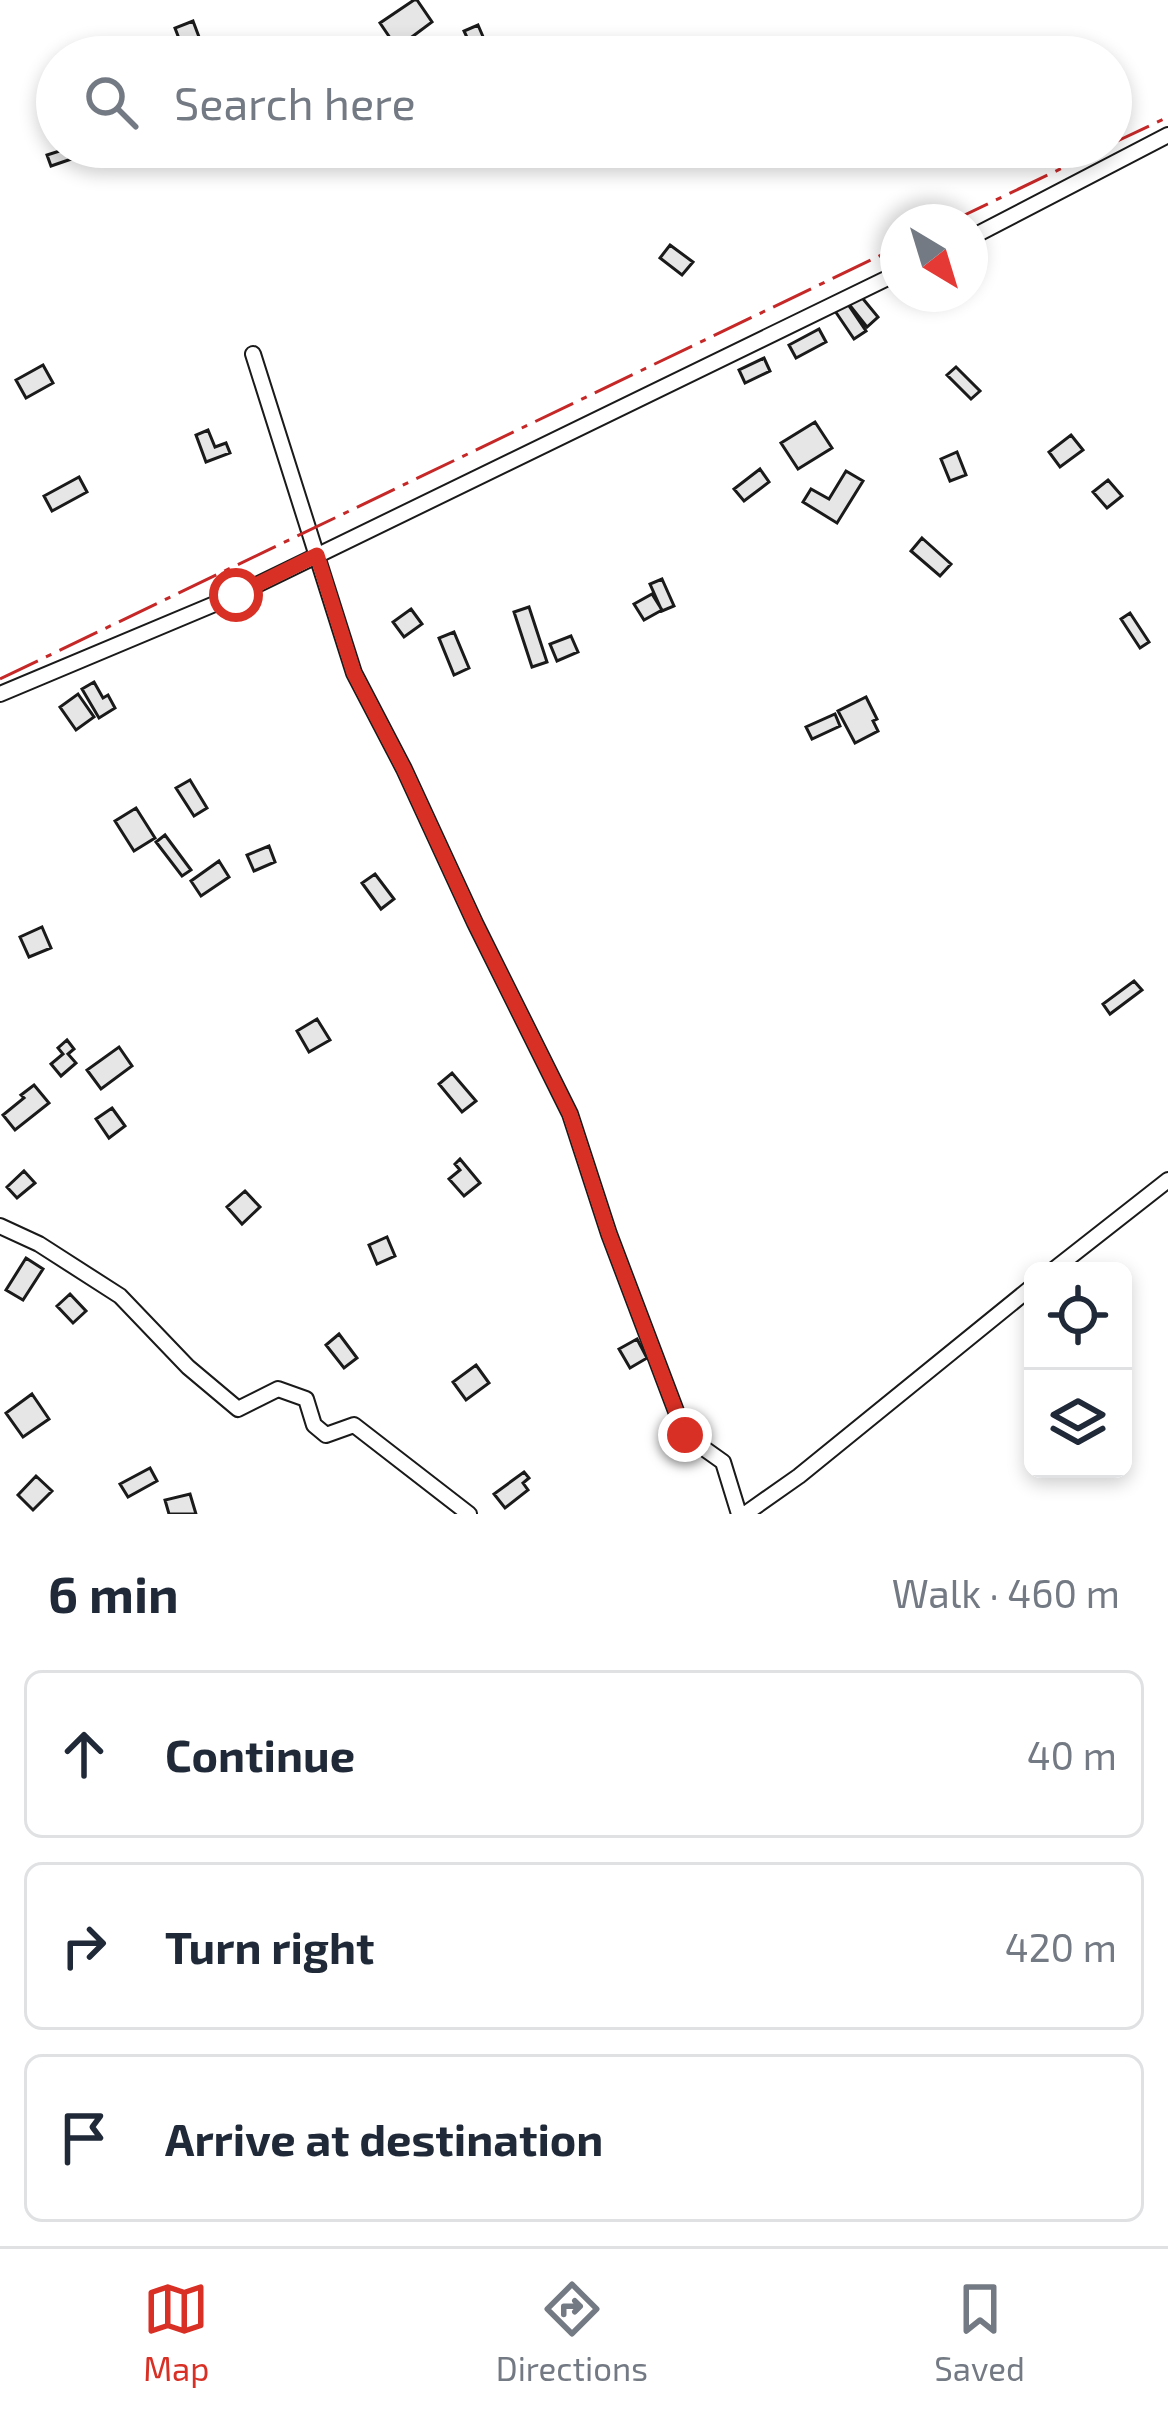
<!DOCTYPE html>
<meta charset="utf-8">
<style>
body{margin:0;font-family:"Exo 2",sans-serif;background:#f2f2f3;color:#1f2937}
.controls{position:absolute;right:36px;bottom:36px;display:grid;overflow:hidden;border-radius:18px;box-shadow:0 6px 18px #0003}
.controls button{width:108px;height:108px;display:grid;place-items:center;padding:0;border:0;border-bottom:3px solid #e0e1e3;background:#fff;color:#1f2937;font:60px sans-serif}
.compass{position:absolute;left:880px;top:204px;width:108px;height:108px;border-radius:50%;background:#fff;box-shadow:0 6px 18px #0003;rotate:142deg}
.stop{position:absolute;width:36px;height:36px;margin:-27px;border:9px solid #d93025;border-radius:50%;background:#fff}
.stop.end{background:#d93025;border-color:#fff;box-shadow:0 3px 12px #0008}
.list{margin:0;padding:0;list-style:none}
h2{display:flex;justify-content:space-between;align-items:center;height:156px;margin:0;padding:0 48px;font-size:51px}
h2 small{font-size:39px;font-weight:400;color:#747a83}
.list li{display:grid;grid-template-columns:78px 1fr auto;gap:36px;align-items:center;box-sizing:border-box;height:168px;margin:0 24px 24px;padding:0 24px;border:3px solid #e0e1e3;border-radius:18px}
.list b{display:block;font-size:45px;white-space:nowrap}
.list em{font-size:39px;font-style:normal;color:#747a83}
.icon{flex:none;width:66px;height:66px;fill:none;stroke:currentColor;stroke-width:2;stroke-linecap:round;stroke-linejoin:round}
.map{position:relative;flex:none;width:1168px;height:1514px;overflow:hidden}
.search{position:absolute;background:#fff;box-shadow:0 6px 18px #0003;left:36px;right:36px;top:36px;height:132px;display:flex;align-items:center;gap:30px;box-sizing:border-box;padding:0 42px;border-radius:66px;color:#747a83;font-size:45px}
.sheet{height:732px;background:#fff}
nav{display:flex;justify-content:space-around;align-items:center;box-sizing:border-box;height:168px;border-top:3px solid #e0e1e3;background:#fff;font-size:33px;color:#747a83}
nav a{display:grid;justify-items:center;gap:6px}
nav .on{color:#d93025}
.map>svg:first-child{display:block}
.building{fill:#e6e6e6;stroke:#1a1a1a;stroke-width:3}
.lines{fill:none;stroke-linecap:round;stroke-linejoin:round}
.street-casing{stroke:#1a1a1a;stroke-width:18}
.street{stroke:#fff;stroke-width:14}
.power{stroke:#c62828;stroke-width:3;stroke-dasharray:42 9 6 9;stroke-linecap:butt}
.route{stroke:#d93025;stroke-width:15}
</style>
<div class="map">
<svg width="1168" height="1514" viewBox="0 0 1168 1514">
<rect width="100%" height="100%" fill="#fff"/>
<path class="building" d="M414,0H417L432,22L397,48L380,23Z
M193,21L205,53L186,57L175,28Z
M478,25L490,53L482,57H476L464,31Z
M72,147H84L86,154L51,166L47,155Z
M670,245L693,262L682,275L660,258Z
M859,294L878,317L867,327L848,303Z
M845,300L866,331L854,339L833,308Z
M819,329L826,342L796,358L789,345Z
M764,358L770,371L745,383L739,370Z
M43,365L53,383L26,398L16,380Z
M956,367L980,391L971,399L947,375Z
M815,422L832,448L798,469L781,443Z
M208,430L215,447L226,443L230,453L206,462L196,435Z
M1071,435L1083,450L1060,467L1049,452Z
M957,452L966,475L950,481L941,459Z
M760,469L769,482L744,501L734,489Z
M846,471L863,481L837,523L803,502L811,489L829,499Z
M79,477L87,492L52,511L44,496Z
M1108,480L1122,496L1107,508L1093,492Z
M922,538L951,564L940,576L911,551Z
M662,579L674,606L662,611L650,584Z
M652,594L662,610L644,620L634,604Z
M529,607L547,662L532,667L514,612Z
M411,609L422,624L404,637L393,622Z
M1130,613L1149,642L1140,648L1121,619Z
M454,632L469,668L454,675L439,638Z
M571,636L578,652L557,661L550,644Z
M94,682L103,698L108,695L115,708L99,718L82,689Z
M78,694L94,717L76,730L60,707Z
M866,697L877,719L873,721L878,731L855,743L838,711Z
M835,714L840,726L812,739L806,727Z
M190,780L207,808L194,816L176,788Z
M136,808L155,838L134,851L115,821Z
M165,835L191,870L182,876L156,842Z
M269,846L275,862L254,871L247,855Z
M219,861L229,877L201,896L191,881Z
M375,874L394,899L381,909L362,883Z
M42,927L51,948L29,957L20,937Z
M1134,981L1142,990L1110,1014L1103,1004Z
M317,1019L330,1040L309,1052L297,1031Z
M67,1040L74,1049L68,1054L76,1063L61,1076L51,1064L63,1054L58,1048Z
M119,1047L132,1066L101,1089L87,1070Z
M452,1073L476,1101L462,1112L439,1084Z
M34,1085L49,1103L15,1130L3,1115L24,1098L21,1095Z
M112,1108L125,1126L109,1138L96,1119Z
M460,1159L480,1183L464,1196L449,1179L460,1170L455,1164Z
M24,1171L35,1183L17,1198L7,1187Z
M245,1191L260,1207L242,1224L227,1207Z
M387,1237L395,1256L377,1264L369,1245Z
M26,1258L43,1269L23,1300L6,1290Z
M70,1294L86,1311L73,1323L57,1306Z
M339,1334L357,1358L344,1368L326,1345Z
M637,1339L647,1358L630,1368L619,1349Z
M476,1365L489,1383L466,1400L453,1382Z
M32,1394L49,1419L23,1437L6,1413Z
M150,1468L157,1481L128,1497L120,1484Z
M524,1472L529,1478L523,1483L528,1490L505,1508L494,1494Z
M36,1476L52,1491L33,1510L18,1495Z
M190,1494L196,1514H169L165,1500Z"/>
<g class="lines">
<defs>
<path id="street" d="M970,238L1168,135
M253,354L354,673L404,769L475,923L570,1114L609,1234L685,1435L723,1462L739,1514
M0,694L236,595L898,273
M0,1226L39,1244L120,1296L188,1367L238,1409L278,1389L306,1399L314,1425L326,1435L354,1425L469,1514
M1052,1271L1168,1180
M745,1514L799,1476L1033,1286"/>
</defs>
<use href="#street" class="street-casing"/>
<use href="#street" class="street"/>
<path class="power" d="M1111,144L1168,117
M950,222L1106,147
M0,679L898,247"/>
</g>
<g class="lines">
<path class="route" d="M236,595L317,555L354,673L404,769L475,923L570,1114L609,1234L685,1435"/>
</g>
</svg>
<div class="controls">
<button><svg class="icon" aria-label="locate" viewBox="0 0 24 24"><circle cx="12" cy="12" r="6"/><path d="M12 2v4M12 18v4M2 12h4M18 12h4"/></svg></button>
<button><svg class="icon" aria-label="layers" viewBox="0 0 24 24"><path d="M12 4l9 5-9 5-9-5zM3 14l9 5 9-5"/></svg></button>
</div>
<svg class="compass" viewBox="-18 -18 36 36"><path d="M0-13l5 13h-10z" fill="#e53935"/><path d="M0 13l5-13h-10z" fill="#747a83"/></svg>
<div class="stop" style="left:236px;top:595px"></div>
<div class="stop end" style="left:685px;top:1435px"></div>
<div class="search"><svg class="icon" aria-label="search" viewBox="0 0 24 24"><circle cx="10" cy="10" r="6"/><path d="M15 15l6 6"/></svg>Search here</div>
</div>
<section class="sheet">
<h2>6 min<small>Walk · 460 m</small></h2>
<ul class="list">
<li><svg class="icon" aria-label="ahead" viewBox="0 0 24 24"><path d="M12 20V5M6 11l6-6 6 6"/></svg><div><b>Continue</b></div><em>40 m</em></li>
<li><svg class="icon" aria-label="right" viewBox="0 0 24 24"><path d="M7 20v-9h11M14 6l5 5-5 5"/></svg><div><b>Turn right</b></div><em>420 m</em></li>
<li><svg class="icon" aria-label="arrive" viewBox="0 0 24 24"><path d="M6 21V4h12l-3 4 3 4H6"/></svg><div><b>Arrive at destination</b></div></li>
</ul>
</section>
<nav>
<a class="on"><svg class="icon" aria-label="map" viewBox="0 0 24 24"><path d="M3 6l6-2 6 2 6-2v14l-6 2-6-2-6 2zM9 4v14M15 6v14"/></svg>Map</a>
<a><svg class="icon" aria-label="directions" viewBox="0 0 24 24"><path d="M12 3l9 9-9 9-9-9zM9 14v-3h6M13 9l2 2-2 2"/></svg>Directions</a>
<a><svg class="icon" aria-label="saved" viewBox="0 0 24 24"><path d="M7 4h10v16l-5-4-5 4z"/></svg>Saved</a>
</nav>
